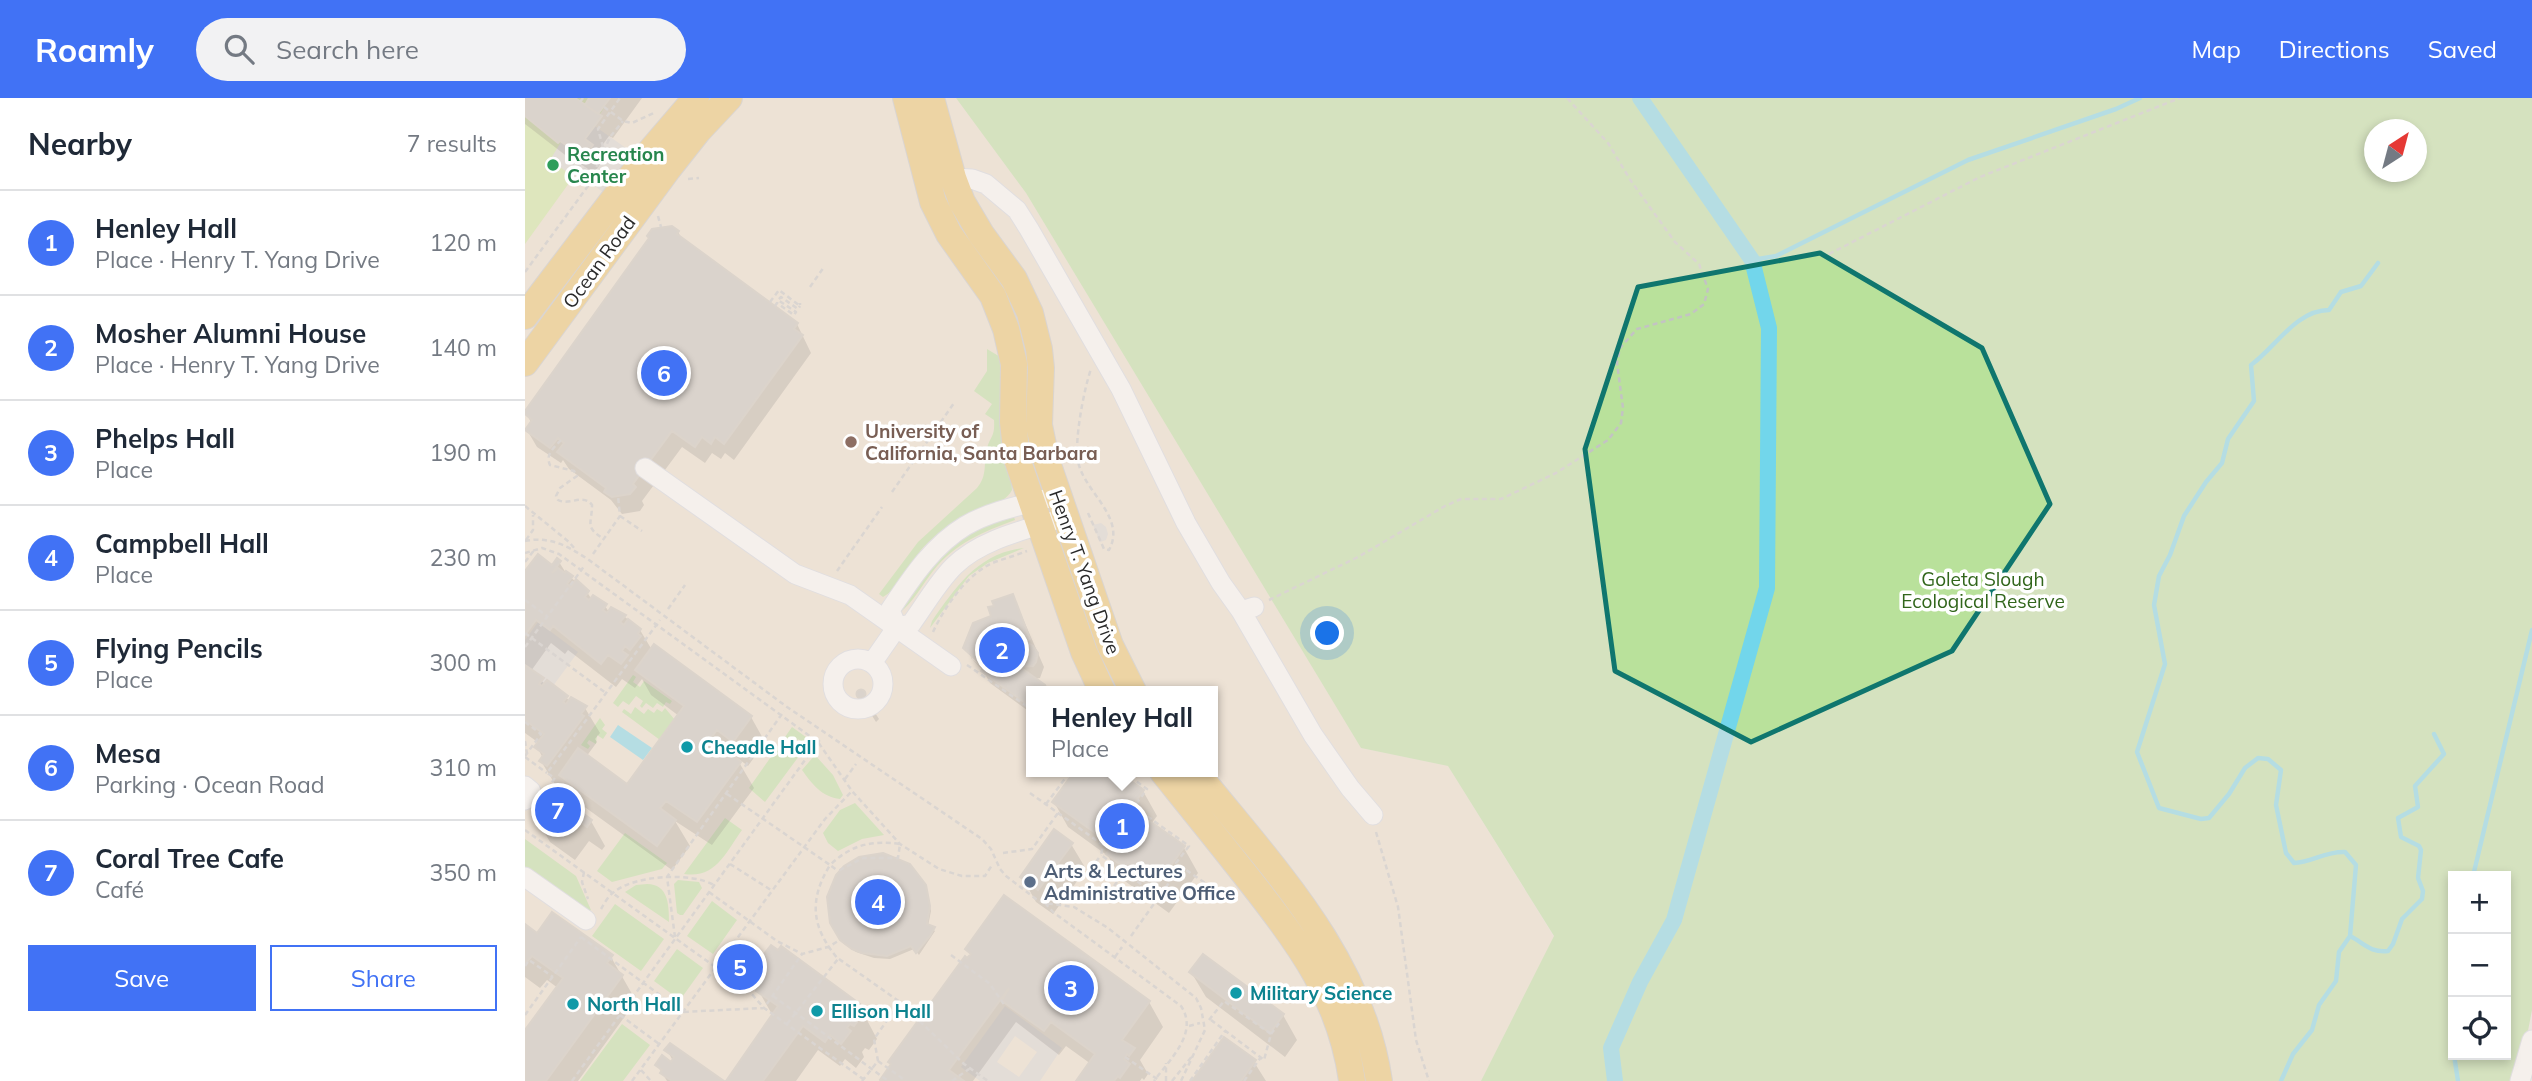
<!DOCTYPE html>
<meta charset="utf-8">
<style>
body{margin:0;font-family:Mulish,sans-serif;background:#f2f2f3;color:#1f2937}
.controls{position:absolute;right:21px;bottom:21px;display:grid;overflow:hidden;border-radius:0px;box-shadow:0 4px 10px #0003}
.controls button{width:63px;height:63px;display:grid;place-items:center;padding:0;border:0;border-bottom:2px solid #e0e1e3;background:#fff;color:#1f2937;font:35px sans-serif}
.compass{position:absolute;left:1839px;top:21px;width:63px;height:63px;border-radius:50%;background:#fff;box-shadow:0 4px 10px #0003;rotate:36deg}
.you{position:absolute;left:803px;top:536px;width:24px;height:24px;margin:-18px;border:5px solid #fff;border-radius:50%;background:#1a73e8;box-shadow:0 0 0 10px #1a73e833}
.badge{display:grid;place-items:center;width:46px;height:46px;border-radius:50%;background:#4172f5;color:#fff;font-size:23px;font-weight:700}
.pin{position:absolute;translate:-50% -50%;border:4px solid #fff;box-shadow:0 2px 7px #0006}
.popup{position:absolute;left:501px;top:588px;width:192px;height:91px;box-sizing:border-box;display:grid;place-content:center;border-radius:0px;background:#fff;filter:drop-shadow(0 2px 5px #0005);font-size:23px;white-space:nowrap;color:#747a83}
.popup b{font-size:26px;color:#1f2937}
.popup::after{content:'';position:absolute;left:50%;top:100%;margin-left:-14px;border:14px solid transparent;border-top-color:#fff}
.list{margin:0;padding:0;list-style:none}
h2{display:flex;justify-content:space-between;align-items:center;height:91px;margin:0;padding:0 28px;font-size:30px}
h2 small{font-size:23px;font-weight:400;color:#747a83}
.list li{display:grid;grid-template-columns:46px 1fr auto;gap:21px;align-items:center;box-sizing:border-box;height:105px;padding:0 28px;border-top:2px solid #e0e1e3}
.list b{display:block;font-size:26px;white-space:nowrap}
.list p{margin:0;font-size:23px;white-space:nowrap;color:#747a83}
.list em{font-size:23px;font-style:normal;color:#747a83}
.actions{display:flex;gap:14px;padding:21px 28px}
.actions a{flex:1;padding:16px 0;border:2px solid #4172f5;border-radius:0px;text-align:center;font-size:24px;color:#4172f5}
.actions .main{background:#4172f5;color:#fff}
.icon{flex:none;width:38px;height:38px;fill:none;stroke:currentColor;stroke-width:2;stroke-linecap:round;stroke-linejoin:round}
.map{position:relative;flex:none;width:2007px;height:983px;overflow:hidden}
header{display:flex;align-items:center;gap:42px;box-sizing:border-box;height:98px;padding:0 35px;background:#4172f5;color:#fff}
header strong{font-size:33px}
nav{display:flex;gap:38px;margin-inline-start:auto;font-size:24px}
.search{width:490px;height:63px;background:#f2f2f3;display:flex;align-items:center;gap:18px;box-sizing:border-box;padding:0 24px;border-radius:38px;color:#747a83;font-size:26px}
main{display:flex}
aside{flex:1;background:#fff}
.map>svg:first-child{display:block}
.education{fill:#ede0cd;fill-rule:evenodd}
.green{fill:#b9e19b;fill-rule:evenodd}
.pitch{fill:#cde897}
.plaza{fill:#d8d4d0;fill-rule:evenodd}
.water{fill:#72d6eb}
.shadow{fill:#0003;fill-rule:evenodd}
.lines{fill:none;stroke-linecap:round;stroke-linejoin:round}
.stream{stroke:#72d6eb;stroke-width:4.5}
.canal{stroke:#72d6eb;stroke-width:16}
.building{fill:#c4bfb8;stroke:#c7c0b7;stroke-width:2}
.minor-casing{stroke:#d2d7e3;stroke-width:21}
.major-casing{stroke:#c3c3c3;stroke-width:28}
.path{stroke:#c3c3c3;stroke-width:2.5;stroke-dasharray:5 3.5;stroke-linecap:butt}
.minor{stroke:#fff;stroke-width:19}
.major{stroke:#edc061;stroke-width:26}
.marked{fill:none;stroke:#0f766e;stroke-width:5;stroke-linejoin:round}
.leisure-dot{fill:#2e9e5b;stroke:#fff;stroke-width:2.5}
.education-dot{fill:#8d6e63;stroke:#fff;stroke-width:2.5}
.culture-dot{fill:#0f9aa8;stroke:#fff;stroke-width:2.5}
.service-dot{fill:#5c6f8a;stroke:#fff;stroke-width:2.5}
.labels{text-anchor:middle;stroke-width:7;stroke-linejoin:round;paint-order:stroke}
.leisure-label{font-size:19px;font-weight:bold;fill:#27864d;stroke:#fff;text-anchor:start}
.street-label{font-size:19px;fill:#2a2a2a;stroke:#fff}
.education-label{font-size:19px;font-weight:bold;fill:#785e54;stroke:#fff;text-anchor:start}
.park-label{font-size:19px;fill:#32661c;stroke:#fff}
.culture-label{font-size:19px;font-weight:bold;fill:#0d838f;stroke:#fff;text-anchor:start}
.service-label{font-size:19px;font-weight:bold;fill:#4e5e75;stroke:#fff;text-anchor:start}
</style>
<header>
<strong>Roamly</strong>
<div class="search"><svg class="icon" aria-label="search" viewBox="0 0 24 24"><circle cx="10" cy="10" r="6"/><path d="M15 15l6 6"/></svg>Search here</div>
<nav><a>Map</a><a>Directions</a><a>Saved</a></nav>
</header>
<main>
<aside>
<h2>Nearby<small>7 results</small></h2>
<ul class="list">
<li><span class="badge">1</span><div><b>Henley Hall</b><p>Place · Henry T. Yang Drive</p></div><em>120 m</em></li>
<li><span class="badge">2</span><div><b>Mosher Alumni House</b><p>Place · Henry T. Yang Drive</p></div><em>140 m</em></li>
<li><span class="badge">3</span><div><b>Phelps Hall</b><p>Place</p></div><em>190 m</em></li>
<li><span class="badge">4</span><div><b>Campbell Hall</b><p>Place</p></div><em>230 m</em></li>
<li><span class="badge">5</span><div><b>Flying Pencils</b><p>Place</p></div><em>300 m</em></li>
<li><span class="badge">6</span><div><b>Mesa</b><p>Parking · Ocean Road</p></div><em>310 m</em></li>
<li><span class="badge">7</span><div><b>Coral Tree Cafe</b><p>Café</p></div><em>350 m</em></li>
</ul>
<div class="actions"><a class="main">Save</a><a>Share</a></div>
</aside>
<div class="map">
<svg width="2007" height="983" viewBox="0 0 2007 983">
<rect width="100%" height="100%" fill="#ece4dd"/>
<path class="education" d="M0,0H431L501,95L836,650L923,668L1029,839L956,983H0ZM506,593H688V674H506Z"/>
<path class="green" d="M431,0H2007V912L2002,938L1988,983H956L1029,838L923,668L836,650L501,95ZM1850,32H1892V74H1850ZM1928,778H1981V957H1928Z
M462,251L477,260L487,392C479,409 438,418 421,430C411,437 400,446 393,456C382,470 373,491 358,499L354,496L393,444L452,390C463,377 458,366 462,350C466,337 470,339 469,322L460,316L467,306L449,293L462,273Z
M489,419L490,422C458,434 430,445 408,473C397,487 388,505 374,515C395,485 414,453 447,434C460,427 475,424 489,419Z
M499,450L463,465L444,478L405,530L407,523C431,489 453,455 499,450Z
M108,577L111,579L108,584L115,589L119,583L147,603L145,606L141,604L138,609L132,605L128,610L121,605L117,610L115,608L118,603L111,598L104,607L98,603L93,609L88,605Z
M110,609L119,616L123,611L129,615L132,611L137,614L140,610L150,622L135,642L97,614L99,611L106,616Z
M75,620L80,627L77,631L82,635L78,641L72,637L71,646L64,642L62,645L65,648L63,651L56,647Z
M267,629L285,642L281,648L273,641L271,645L280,650L240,704L224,690Z
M290,657L308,677L318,697L315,701C297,699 287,686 277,672Z
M330,705L359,737L337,741L313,753L303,745L298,735L315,712Z
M200,720L217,732C201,754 191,781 159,776Z
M100,735L142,765L137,771L87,784L72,773Z
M0,741L51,778L66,812L63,814L0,769Z
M153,782L174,784L177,790L158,817H155L152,815L149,786Z
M122,786C143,786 144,806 144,824L100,794L111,787Z
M187,803L212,822L188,856L162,838Z
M90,806L139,841L116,873L67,838Z
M152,851L178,870L155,902L129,883Z
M97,926L125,947L98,983H55Z"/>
<path class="pitch" d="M0,0H85L60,41L52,74L0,146Z"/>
<path class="plaza" d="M64,24L108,55L79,95L53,75L49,79L25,62L36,44L45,50Z
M576,425L581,429L583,436L581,442L575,444L568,427Z
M13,524L53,554L0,626V542Z
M480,908L537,950L515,983H455L436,969ZM490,938L512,954L494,979L472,964Z"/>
<path class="water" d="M93,627L127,650L118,662L85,639Z"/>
<path class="shadow" d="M0,0H117L88,40L84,38L71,56L76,65L69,75L45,59L44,60L0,26Z
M153,134L157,141L272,226L286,255L209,362L200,355L196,361L187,355L180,365L157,349L117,403L119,407L115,413L97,416L86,402L44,371L38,362L36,365L12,349L2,332L7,326L1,315Z
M34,464L41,475L62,494L67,502L80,508L84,514L100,519L115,532L127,552L226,619L240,644L223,668L211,659L229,690L187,747L150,723L165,748L147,772L50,702L41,686L36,692L31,688L16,663L18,660L12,649L14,645L0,635V476L28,469ZM26,545L40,556L43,552L91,589L97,581L110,590L117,581L126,597L154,618L102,689L61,659L72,644L70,641L75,635L60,610L45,604L41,599L20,586L6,573Z
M488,498L519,569L515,580L508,581L522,593H506V615L465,585L458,572L448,562L440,549ZM446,555L466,574L464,576L446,560Z
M336,593L354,621L351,624L334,597Z
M551,674H590L618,693L632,718L626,726L659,750L673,775L644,815L597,781L583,758L543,729L529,704Z
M25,694L66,723L80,748L77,752L64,743L50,762L25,744L10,718Z
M546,746L561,771L528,816L511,804L497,779Z
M402,792L406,813L403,828L410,833L394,857L389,851L365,861L349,860L331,854L319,846L313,837L304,817V799Z
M0,829L12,837L86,859L111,903L53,983H0V935L33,890L22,882L15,890L0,879Z
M442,851L624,904L638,929L615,962L623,976L619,982L617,980L615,983H553L566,966L541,948L534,957L491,924L448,983H357L446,858Z
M238,860L334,907L352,941L344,952L340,950L337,954L339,959L331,970L320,961L315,968L293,952L271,983H202L248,918L225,878L237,870L241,865Z
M666,874L758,917L772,942L760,959L681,899Z
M142,952L196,983H142L132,967L152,970Z
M729,964L741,983H669Z"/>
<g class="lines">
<path class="stream" d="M1227,162L1251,158L1443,62L1591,11L1615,0
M1948,778L2007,532
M1825,838C1839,845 1845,855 1863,853L1868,846L1877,821L1897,801L1898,793L1893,780L1896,752L1894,748L1876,739L1873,720L1893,709L1890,688L1919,656L1909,636
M1928,928V948
M1929,957L1933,983
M1756,983L1768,956L1787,932L1794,907L1811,883L1814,854L1825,838L1831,767L1820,754C1801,753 1787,764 1769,765L1761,755L1751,707L1756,672L1743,661L1733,660L1720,670L1704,696L1684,720L1676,721L1634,710L1612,654L1640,566L1629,507L1634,478L1645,457L1659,418L1681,384L1697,365L1703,341L1729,303L1726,267C1750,250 1771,212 1804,212L1816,194L1836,188L1853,165"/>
<path class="canal" d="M1090,983L1086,950L1115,884L1149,822L1242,490L1244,230L1227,162L1115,0"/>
</g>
<path class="building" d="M0,0H50L77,18L60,41L68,47L59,59L35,43L33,45L0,18Z
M64,0H85L73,16L60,7Z
M147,128L154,133L152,136L273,225L269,231L278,237L199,346L190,339L186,346L177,339L170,349L147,333L108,386L111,389L105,396L87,399L79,394L81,390L32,354L39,345L33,340L25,350L0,332L7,322L0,316V313L124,140L122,138L127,131Z
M13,456L27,467L32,460L36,463L27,475L33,470L40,475L41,473L48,478L42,486L46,489L51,481L64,493L60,499L64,502L68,497L82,506L78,512L82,515L86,509L101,517L95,524L99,527L103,521L116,531L113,536L116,538L105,552L100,548L97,553L103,557L96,566L83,557L76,566L28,528L25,532L11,522L0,537V473Z
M488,496L505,541L500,543L508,548L513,555L511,564L508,568L495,569L520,587L522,591L520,593H506V609L456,573L459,569L438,550L448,525L466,518L463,509L469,508L467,503Z
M129,546L227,618L208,644L192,632L186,640L216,664L172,724L141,703L135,710L151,722L132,748L34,677L53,650L102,686L159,608L110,572Z
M0,567L19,580L14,586L17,588L22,582L43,598L38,604L41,606L46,599L62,608L56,616L59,618L22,668L14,663L19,656L9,649L19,636L0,622Z
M331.5 596a4.5 4.5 0 1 1 9 0a4.5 4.5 0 1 1-9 0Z
M549,674H593L619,692L606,710L660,748L629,791L581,756L587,747L527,704Z
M25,691L67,722L62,729L49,719L35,738L8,718Z
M529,731L548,745L513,792L495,779Z
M358,755L385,766L401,787L405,808L402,826L410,829L405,838L391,855L386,848L362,858L337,855L327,851L315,842L305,825L302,799L311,777L319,768L334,759Z
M479,797L625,903L597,942L610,950L604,958L602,956L599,961L605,966L595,980L593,978L589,983H551L570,956L526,924L519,933L477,903L484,890L424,972L439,983H356L355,982L366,966L363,964L440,858L442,860L446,856L440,851Z
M27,814L88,857L82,865L98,877L21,983H0V932L38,880L7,858L0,866V826L12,835Z
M246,847L253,852L256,848L335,906L332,910L339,915L329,928L325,926L322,930L326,933L316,946L305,937L300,944L278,928L238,983H201L253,908L231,893L235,885L223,878L233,865L236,867L240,863L236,860Z
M678,856L759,916L745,935L664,874Z
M699,939L731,962L716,983H667Z
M145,945L199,983H147L135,975L137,972L130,967L137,957L146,964L149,959L139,952Z"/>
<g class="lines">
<defs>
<path id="minor" d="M428,80L447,81L461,86L492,112L504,131L596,291L661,425L696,485L716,513L729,509
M120,370L270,476L325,497L426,568
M716,513L788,637L825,690L848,717
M372,529L365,512C386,481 407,448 440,428C467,412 502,406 532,398
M308 586a25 25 0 1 1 50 0a25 25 0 1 1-50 0Z
M347,565L372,529L386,526C400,507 412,485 429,468C454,443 495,433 528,423
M0,688L6,693L0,702
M0,779L61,822
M1995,983L2007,942"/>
<path id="major" d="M381,0L408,104L424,136L468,198L481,231L489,266L488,324L492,361L559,554L577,593
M406,0L428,80L437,104L456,136L489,181L505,215L514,251L516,270L514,327L521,361L585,547L608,593
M0,218L123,56L171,0
M0,265L143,71L173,33L204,0
M638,674C667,710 697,747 726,784C775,846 816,902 827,983
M671,674C746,768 836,859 854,983"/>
</defs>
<use href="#minor" class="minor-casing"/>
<use href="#major" class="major-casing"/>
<path class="path" d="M55,4L58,0
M79,9L98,23L107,25L131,14
M78,49L73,31L95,0
M64,54L75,62
M46,71L51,65L68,77
M163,81L174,80
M133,118L136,129
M1304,156L1455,79L1655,0
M0,174L63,88L85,39L98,23
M285,189L299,169
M245,204L254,192L275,208V205
M250,208L252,205L269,217L271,214L253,202L256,199L273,211L275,208
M36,342C29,350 20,356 25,367L49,373L52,378L35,390L31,398L33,402C45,408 58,395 67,407C67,426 59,429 79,441
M367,394L429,305
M0,408L44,444L50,451
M563,415L579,451L584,452C602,419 558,393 553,363C549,343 559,291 566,271
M95,418L117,433
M1,442L8,432V417
M0,443C25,438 43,448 64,462L262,609L457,741L466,751L475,771L481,778L511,801L520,805L549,809L583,830L671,900L676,910L680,932L656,983
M0,455L17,450L34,456L293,644L327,693L375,746L414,771L437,778H460L467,767
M68,456L95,418L93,398
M0,464L10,451
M312,473L357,409
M0,502L22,518
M744,502L833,459L920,408L936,401H976L1031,375L1083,342L1096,325L1098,310L1092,265L1095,250L1112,231L1166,216L1179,206L1183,191L1174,166L1150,144L1106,83L1083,45L1042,0
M143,511L160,487
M408,534C419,510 440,479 465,466C477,461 490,458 502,453
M0,535L81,595
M0,549L60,467
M442,567L506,611
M0,624L16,636L0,658
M0,643L2,656
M0,659L22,675
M598,674L622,691L609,709L664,748L651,765L686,789
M320,681L331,666
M22,691L30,680L22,675L135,522
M505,695L578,747L576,757L634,799
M202,696L305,767C326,747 346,742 375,746L373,760H338L313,773
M521,706L545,674
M0,732L225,894L239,910L341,983
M851,734L873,809L891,942L904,983
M478,755L507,751L533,715
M205,766L246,792
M566,771L576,757
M59,774L57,784L63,801
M589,788L600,774
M184,794L252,843L277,856
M520,805L528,814L656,908C674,935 645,961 629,983
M76,811C79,806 83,798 89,794C110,777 166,774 189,787
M606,838L656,768
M56,839L158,914L239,910L277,856L303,849L315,842
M150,839L142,779L259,613
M426,857L465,886L480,908
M590,859L597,849
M314,861L375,904L439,966L463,983
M0,868L4,862L28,879
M248,898L363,983
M0,917L56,839
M95,917L134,946
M684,922L699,903L746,936L739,962L686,922
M262,926L313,861C287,830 283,803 305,767L313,773
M664,928L675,925
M746,936L755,924
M600,959L635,983
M353,963L381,983
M116,972L126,983
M47,983L296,640
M107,983L300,721L327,693
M337,983L353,963L349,941L375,904
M427,983L444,971
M641,983V965
M647,983L668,957
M665,983L700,933
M719,983L736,959"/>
<use href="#minor" class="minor"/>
<use href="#major" class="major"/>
</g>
<path d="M0 0H2007V983H0ZM1295,155L1457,250L1525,406L1427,553L1226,644L1090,573L1060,351L1113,189Z" fill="#ece4dd" fill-opacity=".55" fill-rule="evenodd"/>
<path class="marked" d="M1295,155L1457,250L1525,406L1427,553L1226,644L1090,573L1060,351L1113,189Z"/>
<circle class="leisure-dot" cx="28" cy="67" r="7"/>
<circle class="education-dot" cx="326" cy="344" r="7"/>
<g class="culture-dot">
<circle cx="162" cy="649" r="7"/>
<circle cx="711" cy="895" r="7"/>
<circle cx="48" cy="906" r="7"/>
<circle cx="292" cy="913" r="7"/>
</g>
<circle class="service-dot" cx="505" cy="784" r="7"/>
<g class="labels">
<g class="leisure-label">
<text x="42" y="63">Recreation<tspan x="42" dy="22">Center</tspan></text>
</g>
<g class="street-label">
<text transform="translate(74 164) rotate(-54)" y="7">Ocean Road</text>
<text transform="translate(560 474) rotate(70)" y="7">Henry T. Yang Drive</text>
</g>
<g class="education-label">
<text x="340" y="340">University of<tspan x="340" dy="22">California, Santa Barbara</tspan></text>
</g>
<g class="park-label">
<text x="1458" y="488">Goleta Slough<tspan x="1458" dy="22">Ecological Reserve</tspan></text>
</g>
<g class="culture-label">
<text x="176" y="656">Cheadle Hall</text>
<text x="725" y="902">Military Science</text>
<text x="62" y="913">North Hall</text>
<text x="306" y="920">Ellison Hall</text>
</g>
<g class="service-label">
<text x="519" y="780">Arts &amp; Lectures<tspan x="519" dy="22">Administrative Office</tspan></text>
</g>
</g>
</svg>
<div class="controls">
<button>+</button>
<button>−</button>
<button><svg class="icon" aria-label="locate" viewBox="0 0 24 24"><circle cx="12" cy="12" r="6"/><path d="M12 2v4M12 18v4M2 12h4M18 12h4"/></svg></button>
</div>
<svg class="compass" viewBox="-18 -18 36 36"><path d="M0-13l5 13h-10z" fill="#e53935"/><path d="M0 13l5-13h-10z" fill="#747a83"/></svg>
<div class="you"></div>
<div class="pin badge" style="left:597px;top:728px">1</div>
<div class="popup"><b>Henley Hall</b>Place</div>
<div class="pin badge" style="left:477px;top:552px">2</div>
<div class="pin badge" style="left:546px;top:890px">3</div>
<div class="pin badge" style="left:353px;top:804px">4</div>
<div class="pin badge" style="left:215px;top:869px">5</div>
<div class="pin badge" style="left:139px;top:275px">6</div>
<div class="pin badge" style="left:33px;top:712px">7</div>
</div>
</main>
